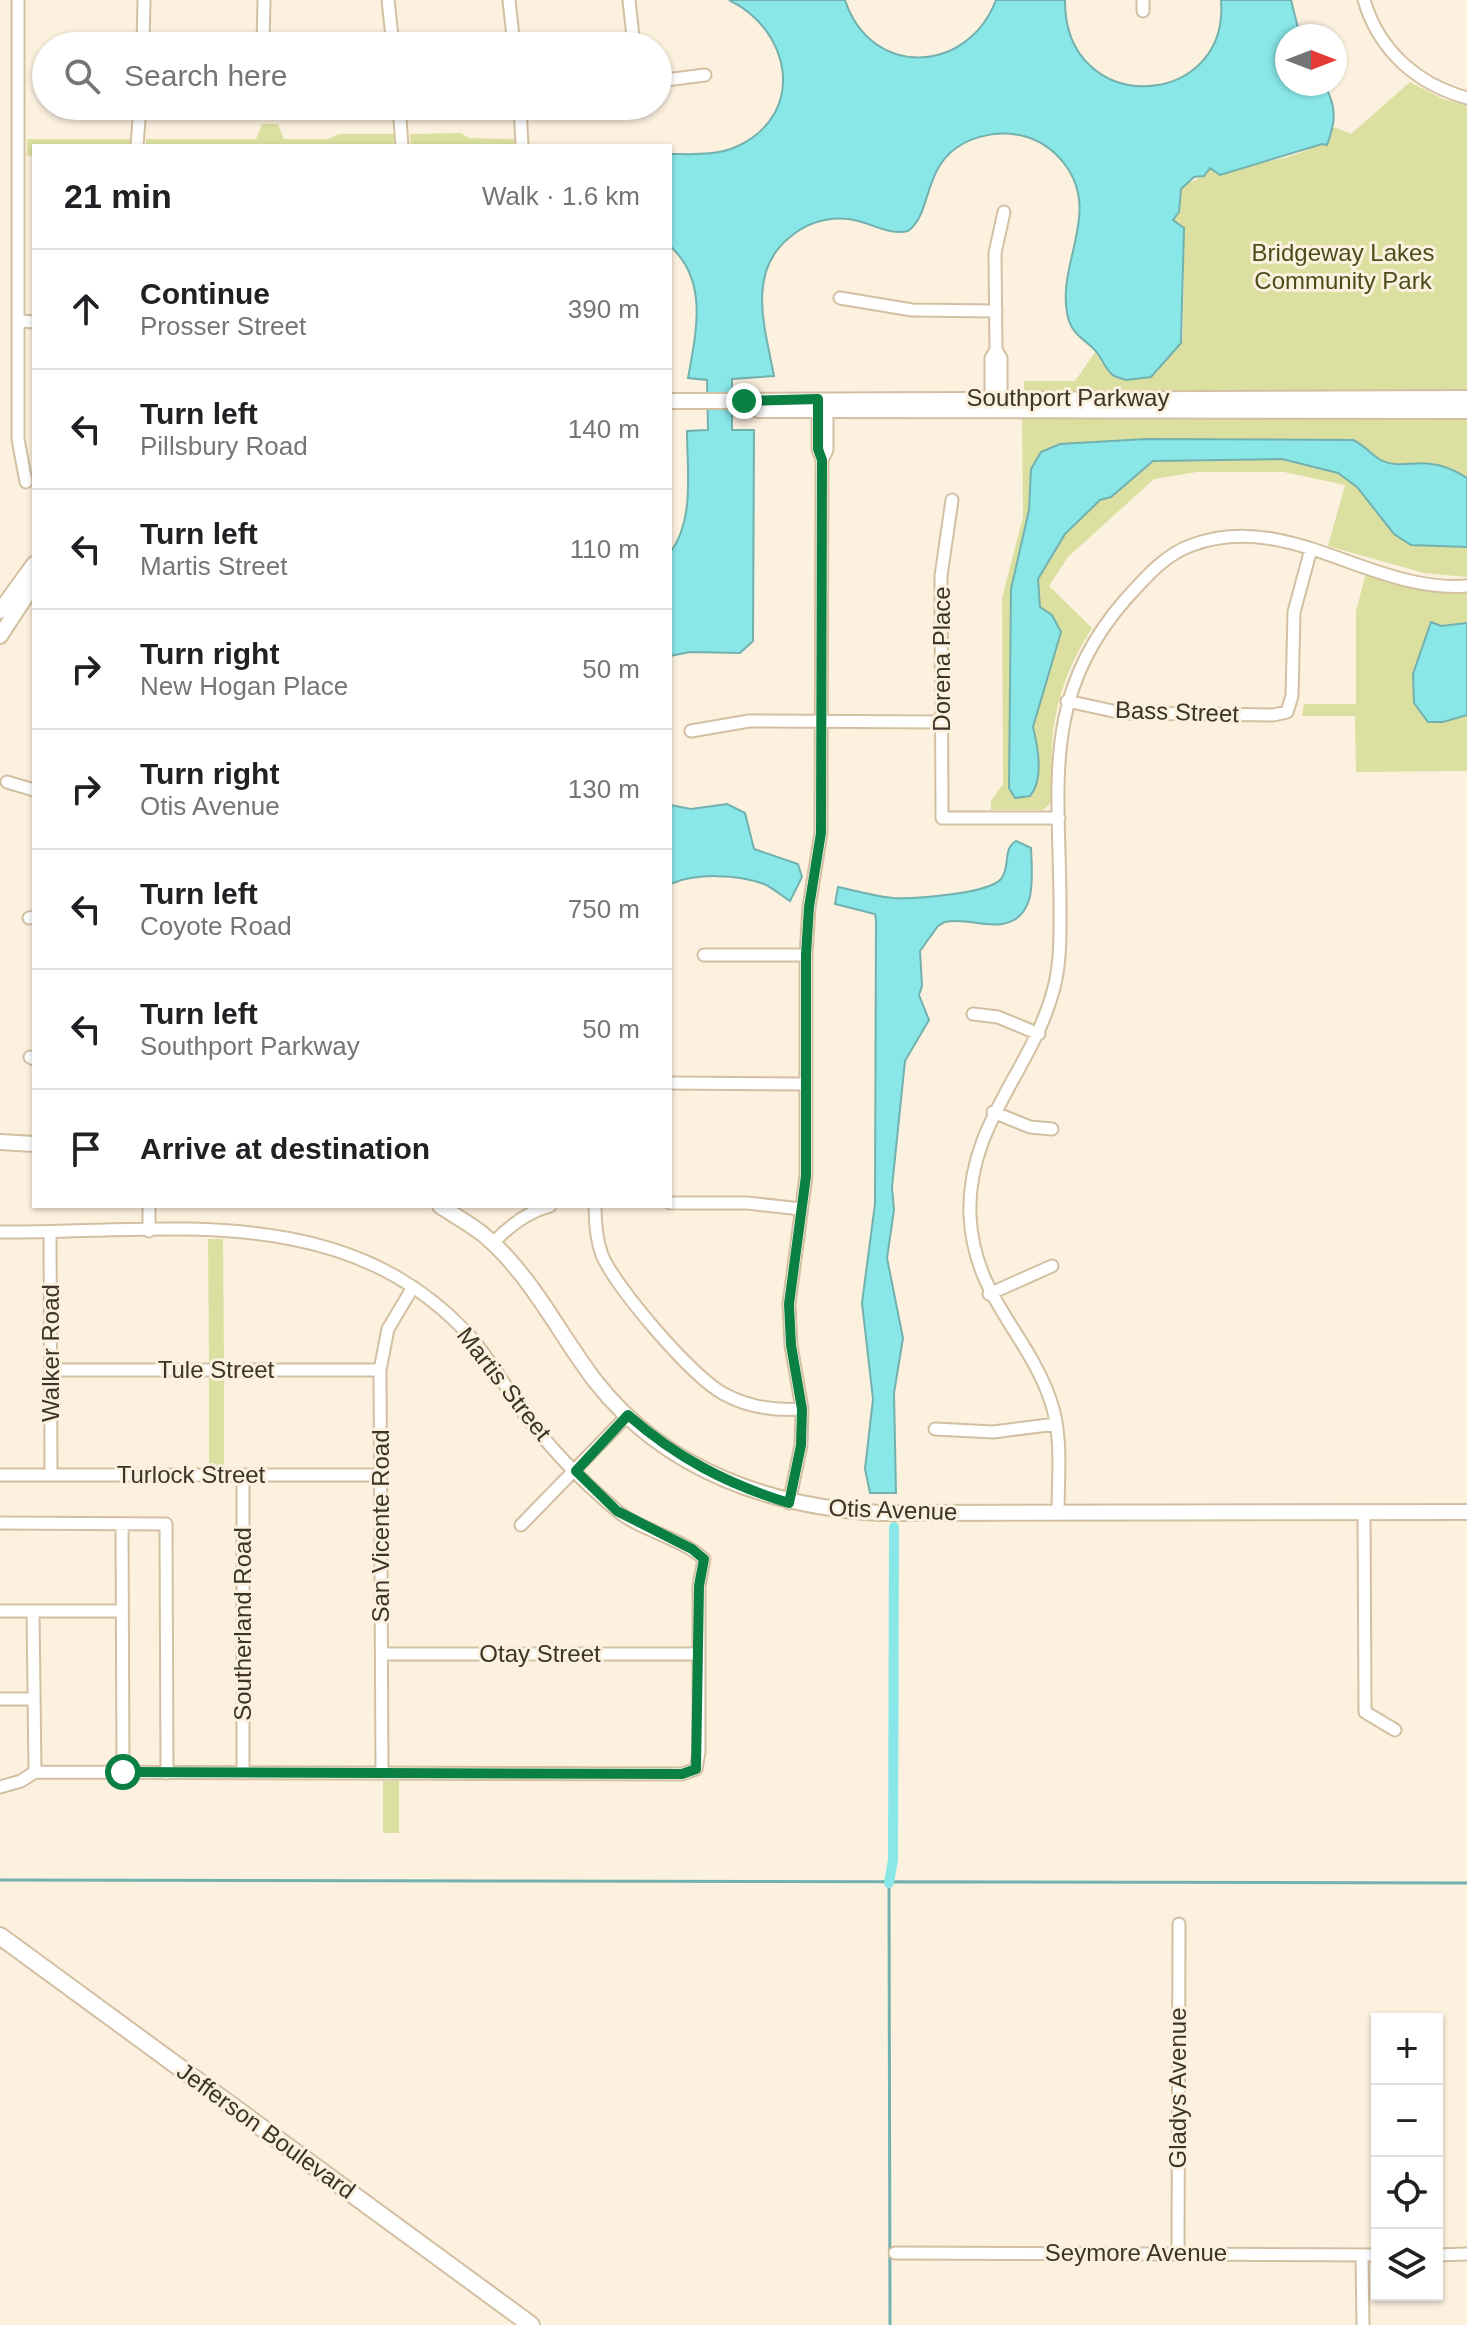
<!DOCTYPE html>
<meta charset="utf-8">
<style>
body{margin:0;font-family:Helvetica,sans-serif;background:#f6f6f6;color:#202124}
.controls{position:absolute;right:24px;bottom:24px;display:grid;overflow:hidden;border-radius:0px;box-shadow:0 2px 6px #0004}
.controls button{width:72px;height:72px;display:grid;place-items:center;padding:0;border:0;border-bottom:2px solid #e0e0e0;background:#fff;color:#202124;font:40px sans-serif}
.compass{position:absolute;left:1275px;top:24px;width:72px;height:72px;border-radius:50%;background:#fff;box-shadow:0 2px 6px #0004;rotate:90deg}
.stop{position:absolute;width:24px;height:24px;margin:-18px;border:6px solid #0b8043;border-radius:50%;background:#fff}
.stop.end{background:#0b8043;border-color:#fff;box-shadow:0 2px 8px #0008}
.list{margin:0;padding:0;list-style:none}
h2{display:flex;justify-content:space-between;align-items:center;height:104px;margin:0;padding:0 32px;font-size:34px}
h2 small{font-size:26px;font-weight:400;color:#757577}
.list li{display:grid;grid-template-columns:52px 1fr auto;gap:24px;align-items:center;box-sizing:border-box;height:120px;padding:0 32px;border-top:2px solid #e0e0e0}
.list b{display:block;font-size:30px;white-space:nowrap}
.list p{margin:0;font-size:26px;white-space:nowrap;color:#757577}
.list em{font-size:26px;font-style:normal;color:#757577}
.icon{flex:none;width:44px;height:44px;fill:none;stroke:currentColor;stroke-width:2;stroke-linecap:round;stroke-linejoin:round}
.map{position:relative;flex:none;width:1467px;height:2325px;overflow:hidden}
.search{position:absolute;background:#fff;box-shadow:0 2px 6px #0004;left:32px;top:32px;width:640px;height:88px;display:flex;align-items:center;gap:20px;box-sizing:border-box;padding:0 28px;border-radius:44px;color:#757577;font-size:30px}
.panel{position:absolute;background:#fff;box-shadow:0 2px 6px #0004;left:32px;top:144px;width:640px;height:1064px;border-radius:0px}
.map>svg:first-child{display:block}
.green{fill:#dbe0a1}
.water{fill:#89e7e7;stroke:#72b1ae;stroke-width:2}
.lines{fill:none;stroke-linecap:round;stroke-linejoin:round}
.stream{stroke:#72b1ae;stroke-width:3}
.canal{stroke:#89e7e7;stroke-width:10}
.minor-casing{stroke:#d3c0a2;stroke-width:15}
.tertiary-casing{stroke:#d3c0a2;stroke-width:18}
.secondary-casing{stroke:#d3c0a2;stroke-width:20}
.minor{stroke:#fff;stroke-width:11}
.tertiary{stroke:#fff;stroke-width:14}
.secondary{stroke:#fff;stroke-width:16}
.route{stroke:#0b8043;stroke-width:10}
.labels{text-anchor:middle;stroke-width:6;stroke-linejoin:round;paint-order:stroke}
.park-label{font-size:24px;fill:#4b4d1a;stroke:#fcf0de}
.street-label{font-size:24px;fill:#3c3428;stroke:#fcf0de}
</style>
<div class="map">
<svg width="1467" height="2325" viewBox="0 0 1467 2325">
<rect width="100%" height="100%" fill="#fcf0de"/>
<path class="green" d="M1410,82L1443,99L1467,106V391L1024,392V381H1075L1096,351L1102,363L1155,375L1183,338L1184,267L1173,220L1178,212L1177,200L1184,185L1204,176L1210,168C1244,165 1317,161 1334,127L1351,134Z
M262,124H278L284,139H328L339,134H394V146H146V139H256Z
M461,133L469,138L514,139V146H411L410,134Z
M27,139H130V146H34V155L27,156Z
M1022,417H1467V577L1424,573L1328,546L1345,485L1284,472H1197L1154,479L1068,557L1049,586L1092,628C1069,664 1054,703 1052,746C1051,765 1054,784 1051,803L1043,810H991V801L1003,784L1002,598L1023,517Z
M1366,573L1429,591L1467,593V771L1356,772L1355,716H1302L1304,704H1356V611Z
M208,1239H223L224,1362H209Z
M209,1378H224V1466H209Z
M383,1781H399V1833H383Z"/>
<path class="water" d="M729,0H845C871,79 968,74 996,0H1065C1064,119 1230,111 1221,0H1291L1300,36H1287V84H1324C1337,107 1336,121 1327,145L1322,144L1220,175L1210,168L1204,176L1194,177L1181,189L1179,212L1173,220L1184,228L1181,343L1151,377L1126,380L1114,376C1106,370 1105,365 1100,357C1093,343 1075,339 1069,321C1053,268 1102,216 1066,166C1056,152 1043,142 1027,137C1003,130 976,134 956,148C923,172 931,215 908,231C888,236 869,221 848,219C827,217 807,223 790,237C746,272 765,328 774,376L732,379V430H754L753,641L740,653L690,652L670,656V553C695,520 687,470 687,431L708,430L707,380L688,378C696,333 709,281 670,246V154C693,154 717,156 738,146C807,113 791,30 729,0Z
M1146,439L1353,440C1364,445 1370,453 1379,459C1396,469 1414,461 1431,464C1445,465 1456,471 1467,478V547L1411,545L1394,534L1357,487L1338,473L1282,459L1153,461L1111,497L1100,500L1065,534L1038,579L1040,607L1052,615L1061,632L1033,727C1038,747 1044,780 1030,796L1015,798L1009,788L1011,589L1029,510L1031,469L1041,452L1060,444Z
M1431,622L1441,626L1467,623V715L1443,722H1428L1414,703L1413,674Z
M727,804L745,813L754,849L798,864L802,877L790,901C782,896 773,888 764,884C737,874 696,873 670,884V805L691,809Z
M1016,841L1031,848C1032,876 1038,918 1002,924C984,927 965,918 945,922L938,926L920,951L922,986L919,995L929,1020L905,1061L892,1187L894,1210L887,1258L903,1338L894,1393L896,1493H870L865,1469L873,1399L862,1303L875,1204L876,920L875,914L835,904L838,887C856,891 875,896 893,898C914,899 988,894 1001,879C1011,867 1002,849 1016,841Z"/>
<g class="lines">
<path class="stream" d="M0,1880L1467,1883
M889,1883L890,2325"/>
<path class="canal" d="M889,1883L893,1860L894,1527"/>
<defs>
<path id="minor" d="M18,0V439L26,482
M388,0L393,46
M509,0L514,46
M629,0L634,46
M1364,0C1379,51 1417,84 1467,98
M1143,11V0
M143,46L144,0
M263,46L264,0
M658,81L705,75
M399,106L402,146
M520,106L522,146
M137,146L140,106
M840,298L912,310L996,311
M20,321L34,322
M996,350L995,253L1004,212
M991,406V358L996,350L1001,358V407
M822,460L827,450V402
M952,500L941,576L942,818H1059
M1067,701L1122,713L1273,715L1287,712L1292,696L1294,612L1311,549
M691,731L749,721L942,722
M7,782L34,790
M29,918L34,917
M704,955H806
M973,1014L998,1017L1039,1034
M30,1057L34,1059
M670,1083L806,1084
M993,1112L1030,1127L1052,1129
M670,1203H747L801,1209
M149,1206V1231
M595,1206C595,1223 596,1239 602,1255C615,1287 693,1378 724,1394C748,1407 774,1411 802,1409
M0,1232C166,1233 341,1199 467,1333C489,1357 505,1386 523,1412C549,1447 582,1481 615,1509C640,1531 678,1536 704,1559L699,1586V1752L696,1769L682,1774L35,1772
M50,1232L51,1475
M493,1243C509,1226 527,1212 550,1206
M989,1294L1052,1266
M52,1370H380
M935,1429L993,1432L1056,1424
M0,1475H381
M789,1503L801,1445L802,1409L791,1345L789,1304L806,1176V955L809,907L821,833L822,460L818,449V404
M1364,1512L1365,1712L1395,1730
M1058,1513C1058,1476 1063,1434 1050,1399C1026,1331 974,1296 970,1216C966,1121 1038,1066 1056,979C1061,953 1060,925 1060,899C1059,782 1042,695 1125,600C1145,578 1164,555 1192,545C1287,509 1373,594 1467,586
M0,1523L166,1524L167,1773
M122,1524L123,1772
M521,1525L628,1415
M0,1611H122
M33,1611L35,1772
M382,1654H698
M0,1699H34
M243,1773V1475
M382,1773L380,1370L388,1329L413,1287
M0,1787L21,1781L35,1772
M1178,2252L1179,1924
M895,2253L1377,2255
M1362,2255L1363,2325
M1437,2255L1467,2254"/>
<path id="tertiary" d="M670,401L1467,398
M758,410L1467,411
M0,611L34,564
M0,636L34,584
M0,1142L34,1144
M440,1206C455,1216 472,1225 485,1236C532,1276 559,1334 596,1382C666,1471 771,1507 880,1513L1467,1512"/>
<path id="secondary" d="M0,1936L531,2325"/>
</defs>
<use href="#minor" class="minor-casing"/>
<use href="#tertiary" class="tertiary-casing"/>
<use href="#secondary" class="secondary-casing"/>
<use href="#minor" class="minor"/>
<use href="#tertiary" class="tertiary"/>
<use href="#secondary" class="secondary"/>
</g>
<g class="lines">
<path class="route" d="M123,1772L682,1774L696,1769L699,1586L704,1559L692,1549L617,1511L576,1471L628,1415C677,1458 727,1484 789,1503L801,1445L802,1409L791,1345L789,1304L806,1176V955L809,907L821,833L822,460L818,449V399L744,401"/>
</g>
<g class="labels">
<g class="park-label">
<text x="1343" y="261">Bridgeway Lakes<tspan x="1343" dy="28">Community Park</tspan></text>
</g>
<g class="street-label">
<text x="1068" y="406">Southport Parkway</text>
<text transform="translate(942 659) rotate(-90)" y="8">Dorena Place</text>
<text transform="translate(1177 712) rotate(2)" y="8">Bass Street</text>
<text transform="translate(51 1353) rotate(-90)" y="8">Walker Road</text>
<text x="216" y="1378">Tule Street</text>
<text transform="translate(504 1384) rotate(52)" y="8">Martis Street</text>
<text x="191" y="1483">Turlock Street</text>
<text transform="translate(893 1510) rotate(2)" y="8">Otis Avenue</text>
<text transform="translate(381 1526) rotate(-90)" y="8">San Vicente Road</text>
<text transform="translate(243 1624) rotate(-90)" y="8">Southerland Road</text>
<text x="540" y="1662">Otay Street</text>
<text transform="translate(1178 2088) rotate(-90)" y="8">Gladys Avenue</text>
<text transform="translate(266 2131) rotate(36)" y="8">Jefferson Boulevard</text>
<text x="1136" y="2261">Seymore Avenue</text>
</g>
</g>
</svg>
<div class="controls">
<button>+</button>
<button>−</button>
<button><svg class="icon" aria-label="locate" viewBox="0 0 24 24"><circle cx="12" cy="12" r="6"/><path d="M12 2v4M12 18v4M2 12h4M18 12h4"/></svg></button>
<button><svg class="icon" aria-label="layers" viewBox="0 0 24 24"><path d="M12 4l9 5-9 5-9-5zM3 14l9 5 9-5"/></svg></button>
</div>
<svg class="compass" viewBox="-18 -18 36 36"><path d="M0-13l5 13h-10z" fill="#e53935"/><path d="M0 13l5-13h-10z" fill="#757577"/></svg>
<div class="stop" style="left:123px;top:1772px"></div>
<div class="stop end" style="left:744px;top:401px"></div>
<div class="search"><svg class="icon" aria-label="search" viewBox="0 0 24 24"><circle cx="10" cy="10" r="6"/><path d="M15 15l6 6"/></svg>Search here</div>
<section class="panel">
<h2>21 min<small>Walk · 1.6 km</small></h2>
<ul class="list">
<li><svg class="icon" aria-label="ahead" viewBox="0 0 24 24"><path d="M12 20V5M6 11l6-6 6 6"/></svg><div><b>Continue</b><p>Prosser Street</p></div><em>390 m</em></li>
<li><svg class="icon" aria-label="left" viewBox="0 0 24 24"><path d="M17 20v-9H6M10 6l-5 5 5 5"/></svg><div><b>Turn left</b><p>Pillsbury Road</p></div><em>140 m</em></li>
<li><svg class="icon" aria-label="left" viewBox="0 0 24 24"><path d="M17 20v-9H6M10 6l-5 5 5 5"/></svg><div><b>Turn left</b><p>Martis Street</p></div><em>110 m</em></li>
<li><svg class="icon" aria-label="right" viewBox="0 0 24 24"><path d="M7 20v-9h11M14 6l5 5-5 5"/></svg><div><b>Turn right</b><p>New Hogan Place</p></div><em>50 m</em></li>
<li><svg class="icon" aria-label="right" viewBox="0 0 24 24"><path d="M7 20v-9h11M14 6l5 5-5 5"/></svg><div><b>Turn right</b><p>Otis Avenue</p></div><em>130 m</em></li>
<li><svg class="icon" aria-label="left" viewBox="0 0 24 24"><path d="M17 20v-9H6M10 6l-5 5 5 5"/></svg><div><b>Turn left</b><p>Coyote Road</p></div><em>750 m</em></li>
<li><svg class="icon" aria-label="left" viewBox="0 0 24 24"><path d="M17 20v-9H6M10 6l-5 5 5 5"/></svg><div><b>Turn left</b><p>Southport Parkway</p></div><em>50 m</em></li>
<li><svg class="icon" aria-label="arrive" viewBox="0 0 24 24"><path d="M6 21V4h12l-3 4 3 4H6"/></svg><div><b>Arrive at destination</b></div></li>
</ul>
</section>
</div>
